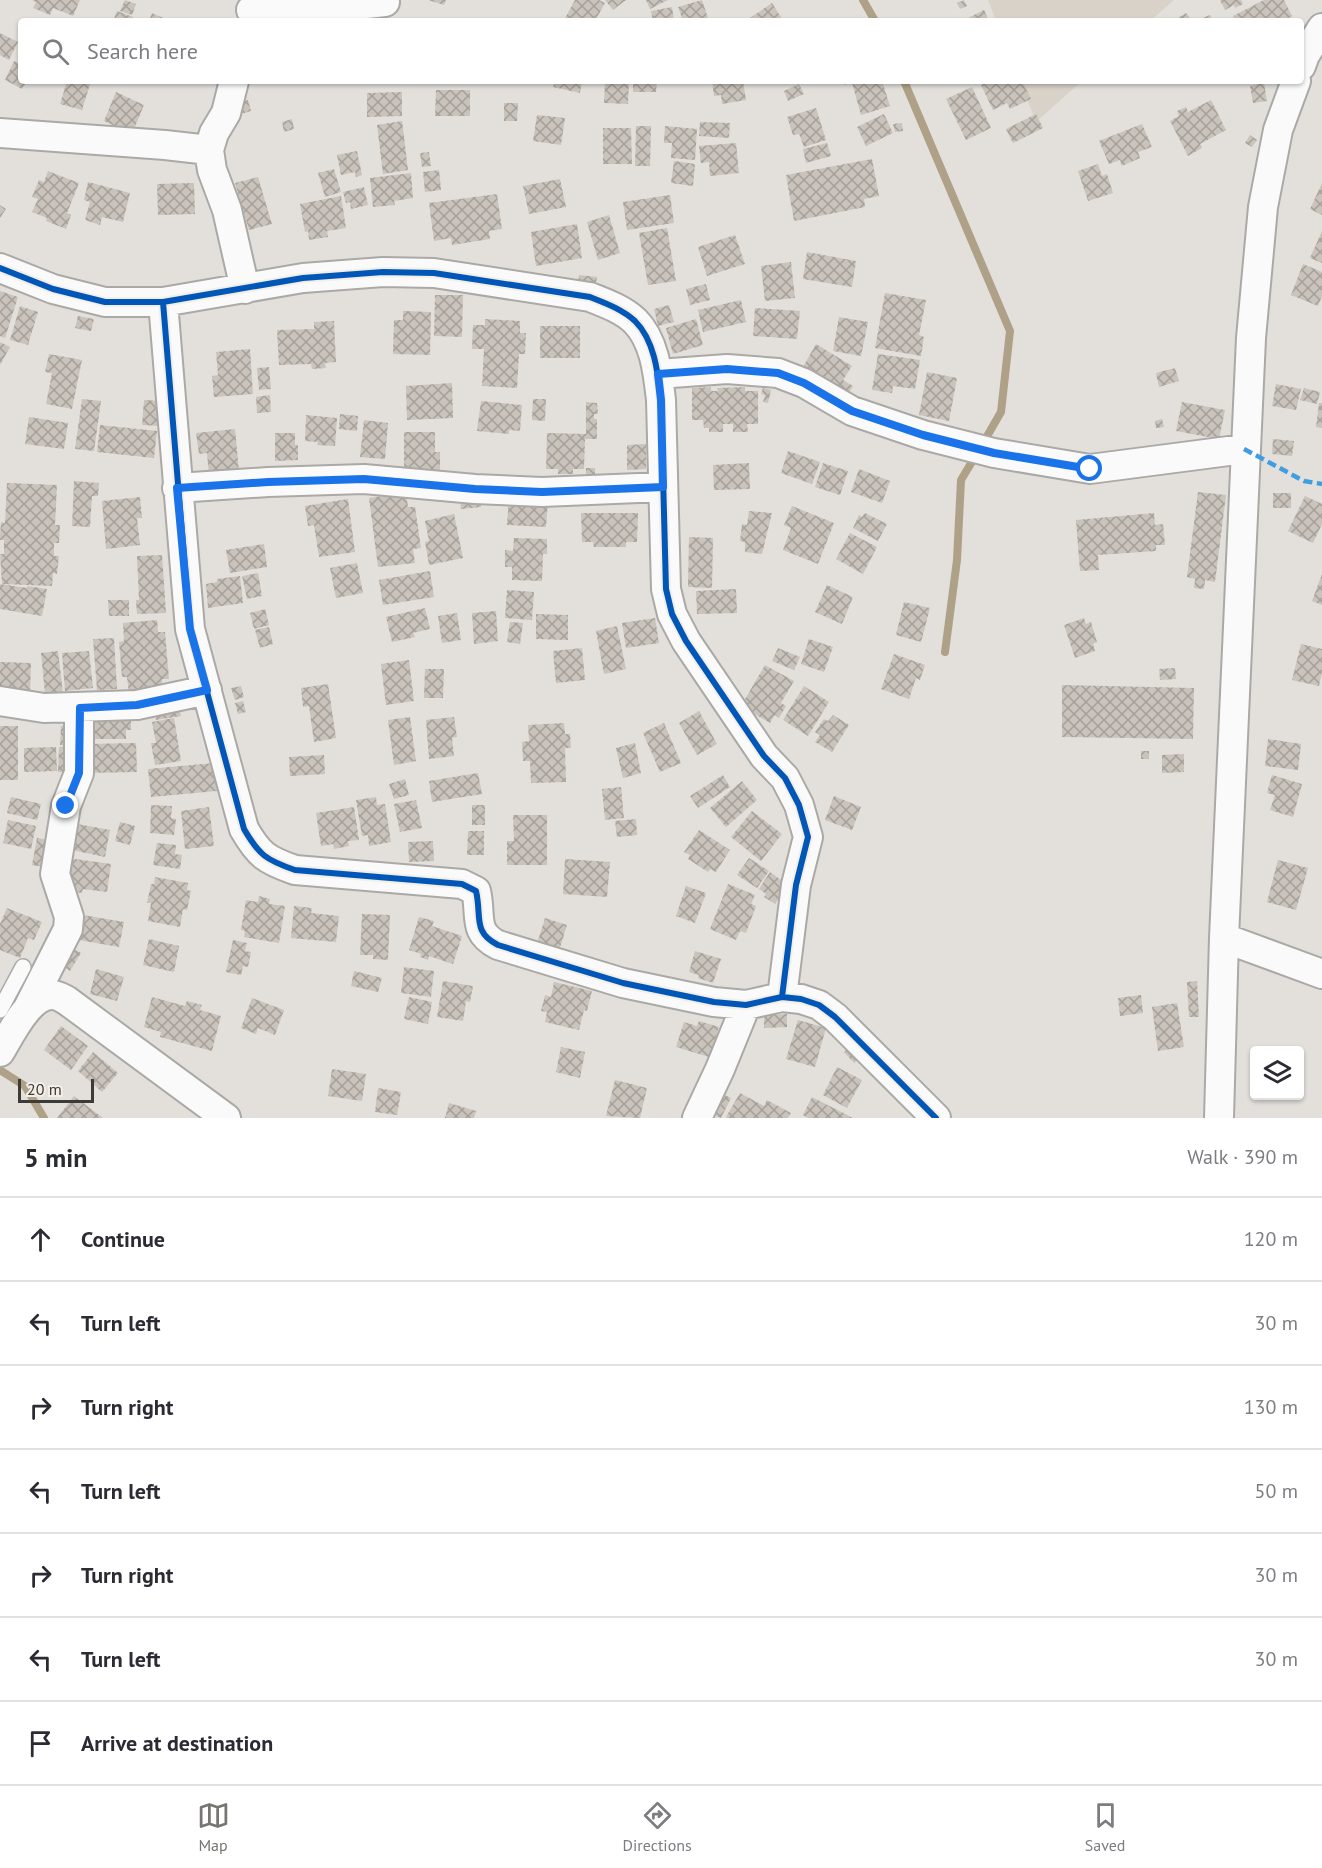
<!DOCTYPE html>
<meta charset="utf-8">
<style>
body{margin:0;font-family:"PT Sans",sans-serif;background:#f2f2f3;color:#2b2b33}
.controls{position:absolute;right:18px;bottom:18px;display:grid;overflow:hidden;border-radius:6px;box-shadow:0 2px 4px #0004}
.controls button{width:54px;height:54px;display:grid;place-items:center;padding:0;border:0;border-bottom:2px solid #e1e1e2;background:#fff;color:#2b2b33;font:30px sans-serif}
.scale{position:absolute;left:18px;bottom:15px;width:76px;box-sizing:border-box;padding-left:6px;border:3px solid #3d3b38;border-top:0;font-size:16px;line-height:21px;white-space:nowrap;color:#3d3b38;-webkit-text-stroke:4px #f3eee6;paint-order:stroke}
.stop{position:absolute;width:18px;height:18px;margin:-14px;border:4px solid #1a73e8;border-radius:50%;background:#fff}
.stop.end{background:#1a73e8;border-color:#fff;box-shadow:0 2px 6px #0008}
.list{margin:0;padding:0;list-style:none}
h2{display:flex;justify-content:space-between;align-items:center;height:78px;margin:0;padding:0 24px;font-size:26px}
h2 small{font-size:20px;font-weight:400;color:#7c7c81}
.list li{display:grid;grid-template-columns:39px 1fr auto;gap:18px;align-items:center;box-sizing:border-box;height:84px;padding:0 24px;border-top:2px solid #e1e1e2}
.list b{display:block;font-size:22px;white-space:nowrap}
.list em{font-size:20px;font-style:normal;color:#7c7c81}
.icon{flex:none;width:33px;height:33px;fill:none;stroke:currentColor;stroke-width:2;stroke-linecap:round;stroke-linejoin:round}
.map{position:relative;flex:none;width:1322px;height:1118px;overflow:hidden}
.search{position:absolute;background:#fff;box-shadow:0 2px 4px #0004;left:18px;right:18px;top:18px;height:66px;display:flex;align-items:center;gap:15px;box-sizing:border-box;padding:0 21px;border-radius:6px;color:#7c7c81;font-size:22px}
.sheet{height:666px;background:#fff}
nav{display:flex;justify-content:space-around;align-items:center;box-sizing:border-box;height:84px;border-top:2px solid #e1e1e2;background:#fff;font-size:16px;color:#7c7c81}
nav a{display:grid;justify-items:center;gap:3px}
nav .on{color:#777571}
.map>svg:first-child{display:block}
.built{fill:#d8d2c9}
.lines{fill:none;stroke-linecap:round;stroke-linejoin:round}
.stream{stroke:#afa187;stroke-width:8}
.building{fill:url(#building-cross-hatch)}
.service-casing{stroke:#aba9a6;stroke-width:18}
.minor-casing{stroke:#aba9a6;stroke-width:32}
.service{stroke:#fbfafa;stroke-width:15}
.minor{stroke:#fbfafa;stroke-width:28}
.quiet{stroke:#3f9ee2;stroke-width:4.5;stroke-dasharray:9 4.5;stroke-linecap:butt}
.cycleway-casing{stroke:#f3eee6;stroke-width:10}
.cycleway{stroke:#0057b8;stroke-width:6}
.route{stroke:#1a73e8;stroke-width:8}
</style>
<div class="map">
<svg width="1322" height="1118" viewBox="0 0 1322 1118">
<defs>
<pattern id="building-cross-hatch" width="8" height="8" patternUnits="userSpaceOnUse" patternTransform="scale(1.5)"><rect width="8" height="8" fill="#c9c3bb"/><path d="M0 0l8 8M0 8l8-8" fill="none" stroke="#a4a099"/></pattern>
</defs>
<rect width="100%" height="100%" fill="#e3e0dc"/>
<path class="built" d="M988,0H1174L1150,21H996Z
M1020,81H1082L1036,122Z"/>
<g class="lines">
<path class="stream" d="M863,0L875,21
M904,81L1010,331L1001,412L982,445
M945,652L957,560L961,480L976,455
M0,1070L25,1086L44,1118"/>
</g>
<path class="building" d="M32,0H80L73,16L53,8L50,15L33,8L36,2Z
M125,0L136,4L132,15L120,11Z
M428,0H446L444,5Z
M575,0H599L605,3L595,21H566L564,20Z
M605,0H626L613,10Z
M646,0H668L650,9Z
M702,0L709,21H683L678,7Z
M964,0L967,6L960,9L957,3Z
M1220,0H1241L1243,4L1235,8L1234,5L1225,10Z
M1264,0H1284L1292,16L1284,21H1235L1233,16Z
M772,3L782,19L779,21H752L750,18Z
M672,7L674,21H653L651,11Z
M984,10L989,21H967L966,19Z
M117,11L133,17L131,21H113Z
M152,13L170,21H149Z
M1186,13L1191,19L1181,21L1178,18Z
M1210,15L1213,21H1196Z
M364,18H388V21H364Z
M0,33L18,42L9,60L0,55Z
M14,61L21,64V81H27L22,89L5,80Z
M67,81H91L82,110L60,104Z
M555,81H582L580,93L553,87Z
M605,81H629L628,104L604,103Z
M633,81H657L656,92H633Z
M712,81H743L746,100L722,104L721,95L714,96Z
M843,81H882L890,106L861,115L852,83L844,85Z
M988,81H1022L1031,99L1010,109L1007,103L993,110L981,85Z
M1264,83L1267,101L1253,103L1250,86Z
M799,84L804,94L788,101L784,91Z
M972,87L991,128L966,140L946,99Z
M436,90H470V116H435Z
M116,92L144,105L132,134L104,121Z
M402,92V116L367,117V93Z
M248,100L251,111L241,114L238,103Z
M1211,100L1226,130L1200,144L1202,148L1188,156L1170,121L1179,116L1177,111L1186,107L1188,112Z
M504,103H518L517,121H504Z
M816,108L826,140L804,147L799,134L793,135L787,117Z
M884,114L893,133L866,146L857,127Z
M1036,114L1043,128L1013,143L1006,129Z
M537,115L565,118L561,145L533,141Z
M292,119L294,129L284,132L282,122Z
M402,121L408,170L383,174L377,125Z
M700,122L730,123L729,138L699,136Z
M902,123L903,131L895,132L893,124Z
M1142,124L1152,147L1138,152L1140,158L1122,166L1120,160L1109,164L1099,141Z
M636,126H651L650,166H635Z
M665,126L697,129L695,160L671,158L672,143H664Z
M603,128H631L632,164H603Z
M1250,135L1257,140L1252,147L1245,143Z
M736,143L739,173L710,176L709,162L701,163L699,146Z
M827,143L831,156L806,163L803,149Z
M357,151L362,175L356,177L355,172L341,175L337,155Z
M429,152L431,166L422,167L420,153Z
M872,159L879,196L864,199L865,207L794,221L786,175Z
M674,161L695,164L693,186L671,183Z
M1098,164L1102,176L1107,174L1113,193L1088,201L1078,171Z
M334,169L341,192L325,197L318,173Z
M439,170L441,190L425,192L423,172Z
M48,171L79,183L67,213L71,215L66,229L46,221L47,218L32,212L38,199L32,197L39,180L44,182Z
M411,173L413,198L394,201L395,205L373,207L370,178Z
M258,177L272,224L249,230L235,183Z
M560,179L566,207L529,214L523,186Z
M88,182L130,193L123,222L102,217L100,225L85,220L90,202L84,200Z
M194,183L195,214L158,215L157,184Z
M1322,183V215L1310,209Z
M364,187L368,205L351,209L350,202L346,203L343,192Z
M497,194L502,229L489,231L490,239L452,245L451,238L434,241L429,203Z
M670,195L674,223L627,230L623,202Z
M341,196L346,228L327,231L328,237L309,240L308,231L305,232L300,204Z
M0,205L6,209L0,218Z
M609,215L620,253L598,260L587,222Z
M577,224L582,258L536,266L531,232Z
M667,228L676,281L648,285L639,233Z
M1322,231V263L1310,258Z
M735,235L745,264L707,276L698,247Z
M807,252L856,261L852,287L803,279Z
M791,262L795,298L765,301L761,266Z
M1303,264L1322,272V296L1318,306L1291,295Z
M579,275L597,277L595,291L577,289Z
M706,284L710,300L690,305L686,289Z
M0,291L18,297L5,338L0,336Z
M885,293L926,300L919,335L924,337L921,356L875,348Z
M435,295H463L462,337L434,336Z
M741,300L746,322L703,332L698,310Z
M669,305L674,322L658,326L654,309Z
M20,306L38,312L28,345L10,340Z
M755,308L800,311L797,339L753,336Z
M403,311L431,312L430,355L393,354L394,320H403Z
M78,316L94,319L91,331L75,328Z
M839,317L868,322L861,356L833,351Z
M485,319L520,321V333H526L525,354H519L517,388L482,386L484,349H472L473,325H485Z
M696,319L703,345L673,354L666,328Z
M334,321L336,362L325,363L326,368L312,369L311,364L279,365L277,330L314,329V322Z
M540,326H580V358H540Z
M0,342L10,347L0,365Z
M816,344L852,366L843,380L853,386L848,394L803,367Z
M250,349L253,394L214,397L212,376L218,375L216,352Z
M49,354L82,360L72,409L46,404L52,373L45,372Z
M878,354L920,360L915,389L893,386L892,393L872,390Z
M269,367L271,389L259,390L257,368Z
M1175,368L1179,381L1159,387L1156,373Z
M927,372L957,378L949,421L919,415Z
M452,383L453,418L407,420L406,386Z
M1276,384L1301,389L1296,410L1272,406Z
M711,387V391H718L717,388L745,387V391H758V424H747L748,432H733V424H723V432H709V428H704L703,420H692V388Z
M763,388L771,390L768,403L763,402L765,395L761,394Z
M1304,388L1320,392L1317,404L1300,400Z
M270,395L271,412L257,413L256,397Z
M82,399L101,401L94,451L75,449Z
M533,399H546L545,421L532,420Z
M144,400L162,401L160,426L142,425Z
M481,401L522,405L520,431L509,430V434L477,431Z
M586,402L597,403L598,414H594V419H597V439H585L584,469H573V474H558V469H546L547,433L586,434Z
M1182,402L1225,410L1219,439L1176,431Z
M1319,403H1322V428L1316,427Z
M340,414L358,416L357,431L339,429Z
M306,415L337,418L335,446L317,445L318,442L305,441Z
M29,417L68,423L64,449L25,444Z
M1162,419L1164,427L1156,428L1155,421Z
M364,420L388,423L385,459L360,457Z
M100,425L157,431L154,458L97,452Z
M235,429L239,472L209,475L207,453L199,454L196,433Z
M404,432H435V452H440V473L404,474Z
M275,433H295V445H298V460L275,461Z
M1273,439L1294,441L1292,456L1272,454Z
M646,444V469L627,470V445Z
M788,451L820,462L812,484L781,473Z
M749,463L750,489L714,490L713,465Z
M823,463L848,471L840,495L815,487Z
M586,468H595V484H580V475H586Z
M859,469L890,481L882,503L851,492Z
M74,481L99,483L98,496H92L90,527L72,526Z
M7,483L57,485L55,525H60L59,543H54V556H59L57,574L53,573L52,586L2,584L0,554H4V540H0V536L1,522L5,523Z
M1198,492L1226,495L1215,582L1205,580L1204,589L1194,588L1195,579L1187,577Z
M406,493L408,507H415L421,548L413,549L415,563L378,567L369,498Z
M1273,493H1291V508H1273Z
M479,496L481,507L461,509L460,498Z
M1305,496L1322,504V524L1313,543L1288,531Z
M140,497L142,518H137L140,545L106,549L102,501Z
M509,498L548,500L546,527L507,525Z
M348,499L355,552L319,557L314,525L308,526L305,506Z
M792,506L834,523L818,564L783,550L791,528L784,525Z
M749,511L772,513L762,554L745,552V542L740,541L742,524L747,525Z
M581,513H638L637,542H626V547H594L593,542H582Z
M865,513L887,524L878,541L853,528L859,515L862,517Z
M1154,513L1155,525L1163,524L1165,545H1156V551L1098,555L1099,570L1080,571L1076,520Z
M454,514L463,558L429,565L425,542L429,541L425,521Z
M850,533L877,547L863,574L836,559Z
M689,537L713,538L712,588L688,587Z
M514,538L547,539V554H543L542,581L512,580V567H505V550L513,551Z
M264,544L267,567L230,573L226,550Z
M162,555L166,613L137,614L136,600H139L137,556Z
M357,563L363,593L336,598L330,568Z
M430,571L434,597L383,605L379,580Z
M258,573L262,596L247,599L242,576Z
M1322,574V605L1312,601Z
M240,576L243,603L208,608L206,584L217,582V579Z
M0,584L27,588V586L47,589L42,616L0,609Z
M827,585L853,597L842,624L815,612Z
M736,589L737,613L697,614L696,591Z
M507,590L534,592L532,620L505,618Z
M108,600H129V616H109Z
M904,602L930,608L921,642L896,635Z
M425,608L430,629L413,633L415,637L392,642L386,617Z
M265,609L269,625L254,629L250,613Z
M496,611L498,641L474,644L472,613Z
M457,613L461,640L442,643L438,616Z
M536,614L568,615V640L536,639Z
M655,618L659,643L626,648L622,623Z
M1084,618L1086,624L1091,622L1097,642L1093,644L1095,651L1075,658L1064,625Z
M157,620L158,632H165L169,679H162V691L129,694L127,677H122L119,642L124,641L123,623Z
M510,622L523,623L520,644L507,642Z
M617,626L626,669L604,674L596,631Z
M269,627L273,644L260,648L255,630Z
M114,638L117,689L97,690L93,639Z
M809,639L833,647L824,672L801,664Z
M1301,644L1322,649V672L1319,686L1292,680Z
M582,648L585,680L556,683L553,651Z
M778,648L800,657L794,670L772,661Z
M58,651L64,702L46,704L41,653Z
M89,651L93,688L65,691L62,653Z
M894,654L925,665L920,680L916,678L909,699L881,689Z
M409,660L414,701L386,705L381,664Z
M0,662L31,663L30,694L0,693Z
M765,665L794,681L781,703L786,706L779,718L775,715L770,723L741,706Z
M1175,668L1176,679L1160,680L1159,669Z
M425,669H444L443,698H424Z
M328,684L336,738L314,742L309,706L303,707L301,688Z
M1062,685L1194,688L1193,739L1062,737Z
M241,686L244,697L235,700L231,688Z
M804,686L829,702L808,736L783,720Z
M243,701L246,712L238,714L235,703Z
M178,702L181,716L156,720L154,705Z
M699,711L717,744L697,755L679,723Z
M90,712H131V730H126V739H90Z
M833,715L849,725L832,752L815,742L820,735L815,732L824,719L828,721Z
M410,717L416,761L394,765L388,720Z
M454,717L457,737L452,738L454,756L429,759L426,720Z
M174,718L181,761L155,765L151,743H156L152,722Z
M564,723L565,734H570L571,748H565L566,782L531,783L530,761H523L522,742L529,741L528,725Z
M664,723L681,763L660,772L643,733Z
M0,726H18V780H0Z
M61,726H73V746L60,745Z
M1268,739L1301,744L1298,770L1265,766Z
M136,743L137,772L86,773L87,744Z
M635,743L641,773L623,778L616,748Z
M56,747L57,771L24,772V748Z
M59,747H74L72,773L58,772Z
M1141,751H1149V759H1141Z
M1184,754V772L1162,773V755Z
M324,755L325,774L290,776L289,757Z
M214,763L217,791L151,797L148,769Z
M478,773L482,794L432,802L429,781Z
M723,775L730,787L698,808L690,796Z
M1272,775L1302,784L1293,817L1270,810L1275,795L1267,793Z
M405,779L409,795L394,799L389,784Z
M742,781L757,800L726,827L710,808Z
M621,787L624,818L605,820L602,789Z
M834,796L861,807L852,830L825,820Z
M11,797L41,804L37,820L7,813Z
M376,797L377,805L385,804L391,842L369,846L368,835L362,836L356,800Z
M416,800L422,828L400,832L394,804Z
M151,805L172,806L171,818L176,819L174,835L150,833Z
M472,805H485V825H472Z
M209,807L214,846L185,849L181,811Z
M354,807L359,840L348,841L349,846L334,849L333,844L321,846L316,813Z
M752,811L782,834L761,861L731,837Z
M513,815H547V865H507V841H514Z
M636,819L637,835L617,837L615,821Z
M8,820L36,826L31,849L3,843Z
M120,822L135,826L130,845L115,841Z
M72,823L110,830L105,857L67,849Z
M699,830L730,850L716,872L710,869L708,872L688,859L690,855L684,852Z
M468,831H484V855H467Z
M37,838L55,841L50,868L32,865Z
M433,841L434,861L409,862L408,842Z
M157,843L176,845L175,854L182,855L180,869L153,865Z
M68,858L111,864L107,892L83,889L82,893L64,891Z
M749,858L769,871L757,888L737,875Z
M565,859L610,862L607,897L563,894Z
M1278,860L1308,868L1296,910L1267,902Z
M770,872L788,885L775,904L764,897L766,894L759,889Z
M155,877L188,883L187,890L191,891L187,910L183,909L180,927L148,921L151,903H147L151,884H154Z
M728,884L755,895L751,904L756,906L746,933L740,931L736,940L710,929Z
M686,886L706,893L695,923L676,916Z
M259,896L270,899L269,904L285,906L279,943L244,937L245,931L241,930L246,900L258,902Z
M294,906L312,908L311,913L339,916L336,942L291,938Z
M7,908L42,922L34,940L28,938L20,958L0,950V924Z
M77,914L124,922L119,947L73,939Z
M362,914L390,915L388,960L373,959V955H360Z
M419,917L434,921L432,926L462,936L453,964L429,956L428,960L420,957L421,954L409,950Z
M545,918L567,925L558,954L536,947Z
M149,939L179,946L174,972L143,965Z
M233,940L247,943L245,951L251,952L248,967L243,966L241,975L226,972Z
M66,944L81,953L70,971L56,962Z
M695,951L721,959L713,983L698,978L699,975L689,972Z
M404,967L434,971L431,997L401,993Z
M96,969L124,977L117,1001L90,994Z
M354,971L382,978L378,992L351,986Z
M443,981L473,986L470,1002L466,1001L463,1021L437,1017Z
M1197,981L1199,1017H1189L1187,982Z
M554,982L592,991L587,1011L584,1010L579,1030L545,1022L547,1012L541,1011L545,995L551,997Z
M1141,995L1143,1013L1120,1016L1118,998Z
M152,997L185,1006L187,1001L202,1005L200,1010L221,1016L212,1051L160,1037L161,1032L144,1027Z
M409,997L432,1002L428,1024L404,1019Z
M252,998L284,1010L275,1035L258,1028L256,1034L241,1028Z
M1177,1003L1184,1047L1158,1051L1152,1007Z
M787,1014V1027L764,1028V1015Z
M798,1020L826,1028L815,1067L786,1059Z
M699,1021L719,1027L709,1057L676,1047L684,1022L697,1026Z
M61,1026L88,1046L71,1070L44,1050Z
M852,1045L862,1056L854,1063L844,1052Z
M561,1047L585,1052L580,1078L556,1072Z
M93,1052L118,1073L102,1092L78,1071Z
M837,1067L862,1080L847,1108L823,1095Z
M332,1069L366,1074L362,1101L328,1096Z
M615,1080L647,1088L640,1118L606,1116Z
M378,1088L401,1092L397,1115L375,1112Z
M721,1093L731,1098L721,1118L711,1114Z
M740,1093L764,1106L767,1100L791,1113L788,1118H727L726,1117Z
M74,1096L103,1118H57Z
M812,1097L853,1118H808L803,1115Z
M449,1103L476,1111L474,1118H445Z"/>
<g class="lines">
<defs>
<path id="service" d="M0,1010L23,967"/>
<path id="minor" d="M251,10L318,9L385,2
M1301,66L1305,55L1322,28
M234,81L226,113L214,133L209,150L212,170L227,210L245,289
M0,133L165,145L209,150
M0,268L53,289L105,302H163L303,278L383,272L434,273L590,297C605,303 622,309 635,321C655,341 658,374 661,400L666,589L672,614L686,641L764,756L785,778L799,805L808,837L796,885L782,997
M163,302L190,629L244,829C259,855 266,860 295,870L462,884L476,891C482,916 472,932 498,945L623,983L714,1002L746,1005L782,997L801,999L819,1005L835,1017L936,1118
M658,374L727,369L778,373L804,383L852,411L923,435L994,453L1090,469L1244,449
M177,488L268,482L364,479L475,489L542,492L663,487
M0,701L44,708L137,705L207,690
M1224,938L1322,974
M28,1008L68,929L69,917L55,874L66,806L79,773V708
M0,1052C11,1034 29,994 53,995C57,995 62,998 66,1000L226,1118
M697,1118L720,1069L746,1005
M1219,1118L1224,938L1251,338L1263,207L1278,130L1296,81"/>
</defs>
<use href="#service" class="service-casing"/>
<use href="#minor" class="minor-casing"/>
<use href="#service" class="service"/>
<use href="#minor" class="minor"/>
<path class="quiet" d="M1244,449L1304,481L1322,484"/>
<defs>
<path id="cycleway" d="M0,268L53,289L105,302H163L303,278L383,272L434,273L590,297C605,303 622,309 635,321C655,341 658,374 661,400L666,589L672,614L686,641L764,756L785,778L799,805L808,837L796,885L782,997
M163,302L190,629L244,829C259,855 266,860 295,870L462,884L476,891C482,916 472,932 498,945L623,983L714,1002L746,1005L782,997L801,999L819,1005L835,1017L936,1118"/>
</defs>
<use href="#cycleway" class="cycleway-casing"/>
<use href="#cycleway" class="cycleway"/>
</g>
<g class="lines">
<path class="route" d="M66,806L79,773L80,708L137,705L207,690L190,629L177,488L268,482L364,479L475,489L542,492L663,487L661,400L658,374L727,369L778,373L804,383L852,411L923,435L994,453L1090,469"/>
</g>
</svg>
<div class="controls">
<button><svg class="icon" aria-label="layers" viewBox="0 0 24 24"><path d="M12 4l9 5-9 5-9-5zM3 14l9 5 9-5"/></svg></button>
</div>
<div class="scale">20 m</div>
<div class="stop" style="left:1090px;top:469px"></div>
<div class="stop end" style="left:66px;top:806px"></div>
<div class="search"><svg class="icon" aria-label="search" viewBox="0 0 24 24"><circle cx="10" cy="10" r="6"/><path d="M15 15l6 6"/></svg>Search here</div>
</div>
<section class="sheet">
<h2>5 min<small>Walk · 390 m</small></h2>
<ul class="list">
<li><svg class="icon" aria-label="ahead" viewBox="0 0 24 24"><path d="M12 20V5M6 11l6-6 6 6"/></svg><div><b>Continue</b></div><em>120 m</em></li>
<li><svg class="icon" aria-label="left" viewBox="0 0 24 24"><path d="M17 20v-9H6M10 6l-5 5 5 5"/></svg><div><b>Turn left</b></div><em>30 m</em></li>
<li><svg class="icon" aria-label="right" viewBox="0 0 24 24"><path d="M7 20v-9h11M14 6l5 5-5 5"/></svg><div><b>Turn right</b></div><em>130 m</em></li>
<li><svg class="icon" aria-label="left" viewBox="0 0 24 24"><path d="M17 20v-9H6M10 6l-5 5 5 5"/></svg><div><b>Turn left</b></div><em>50 m</em></li>
<li><svg class="icon" aria-label="right" viewBox="0 0 24 24"><path d="M7 20v-9h11M14 6l5 5-5 5"/></svg><div><b>Turn right</b></div><em>30 m</em></li>
<li><svg class="icon" aria-label="left" viewBox="0 0 24 24"><path d="M17 20v-9H6M10 6l-5 5 5 5"/></svg><div><b>Turn left</b></div><em>30 m</em></li>
<li><svg class="icon" aria-label="arrive" viewBox="0 0 24 24"><path d="M6 21V4h12l-3 4 3 4H6"/></svg><div><b>Arrive at destination</b></div></li>
</ul>
</section>
<nav>
<a class="on"><svg class="icon" aria-label="map" viewBox="0 0 24 24"><path d="M3 6l6-2 6 2 6-2v14l-6 2-6-2-6 2zM9 4v14M15 6v14"/></svg>Map</a>
<a><svg class="icon" aria-label="directions" viewBox="0 0 24 24"><path d="M12 3l9 9-9 9-9-9zM9 14v-3h6M13 9l2 2-2 2"/></svg>Directions</a>
<a><svg class="icon" aria-label="saved" viewBox="0 0 24 24"><path d="M7 4h10v16l-5-4-5 4z"/></svg>Saved</a>
</nav>
